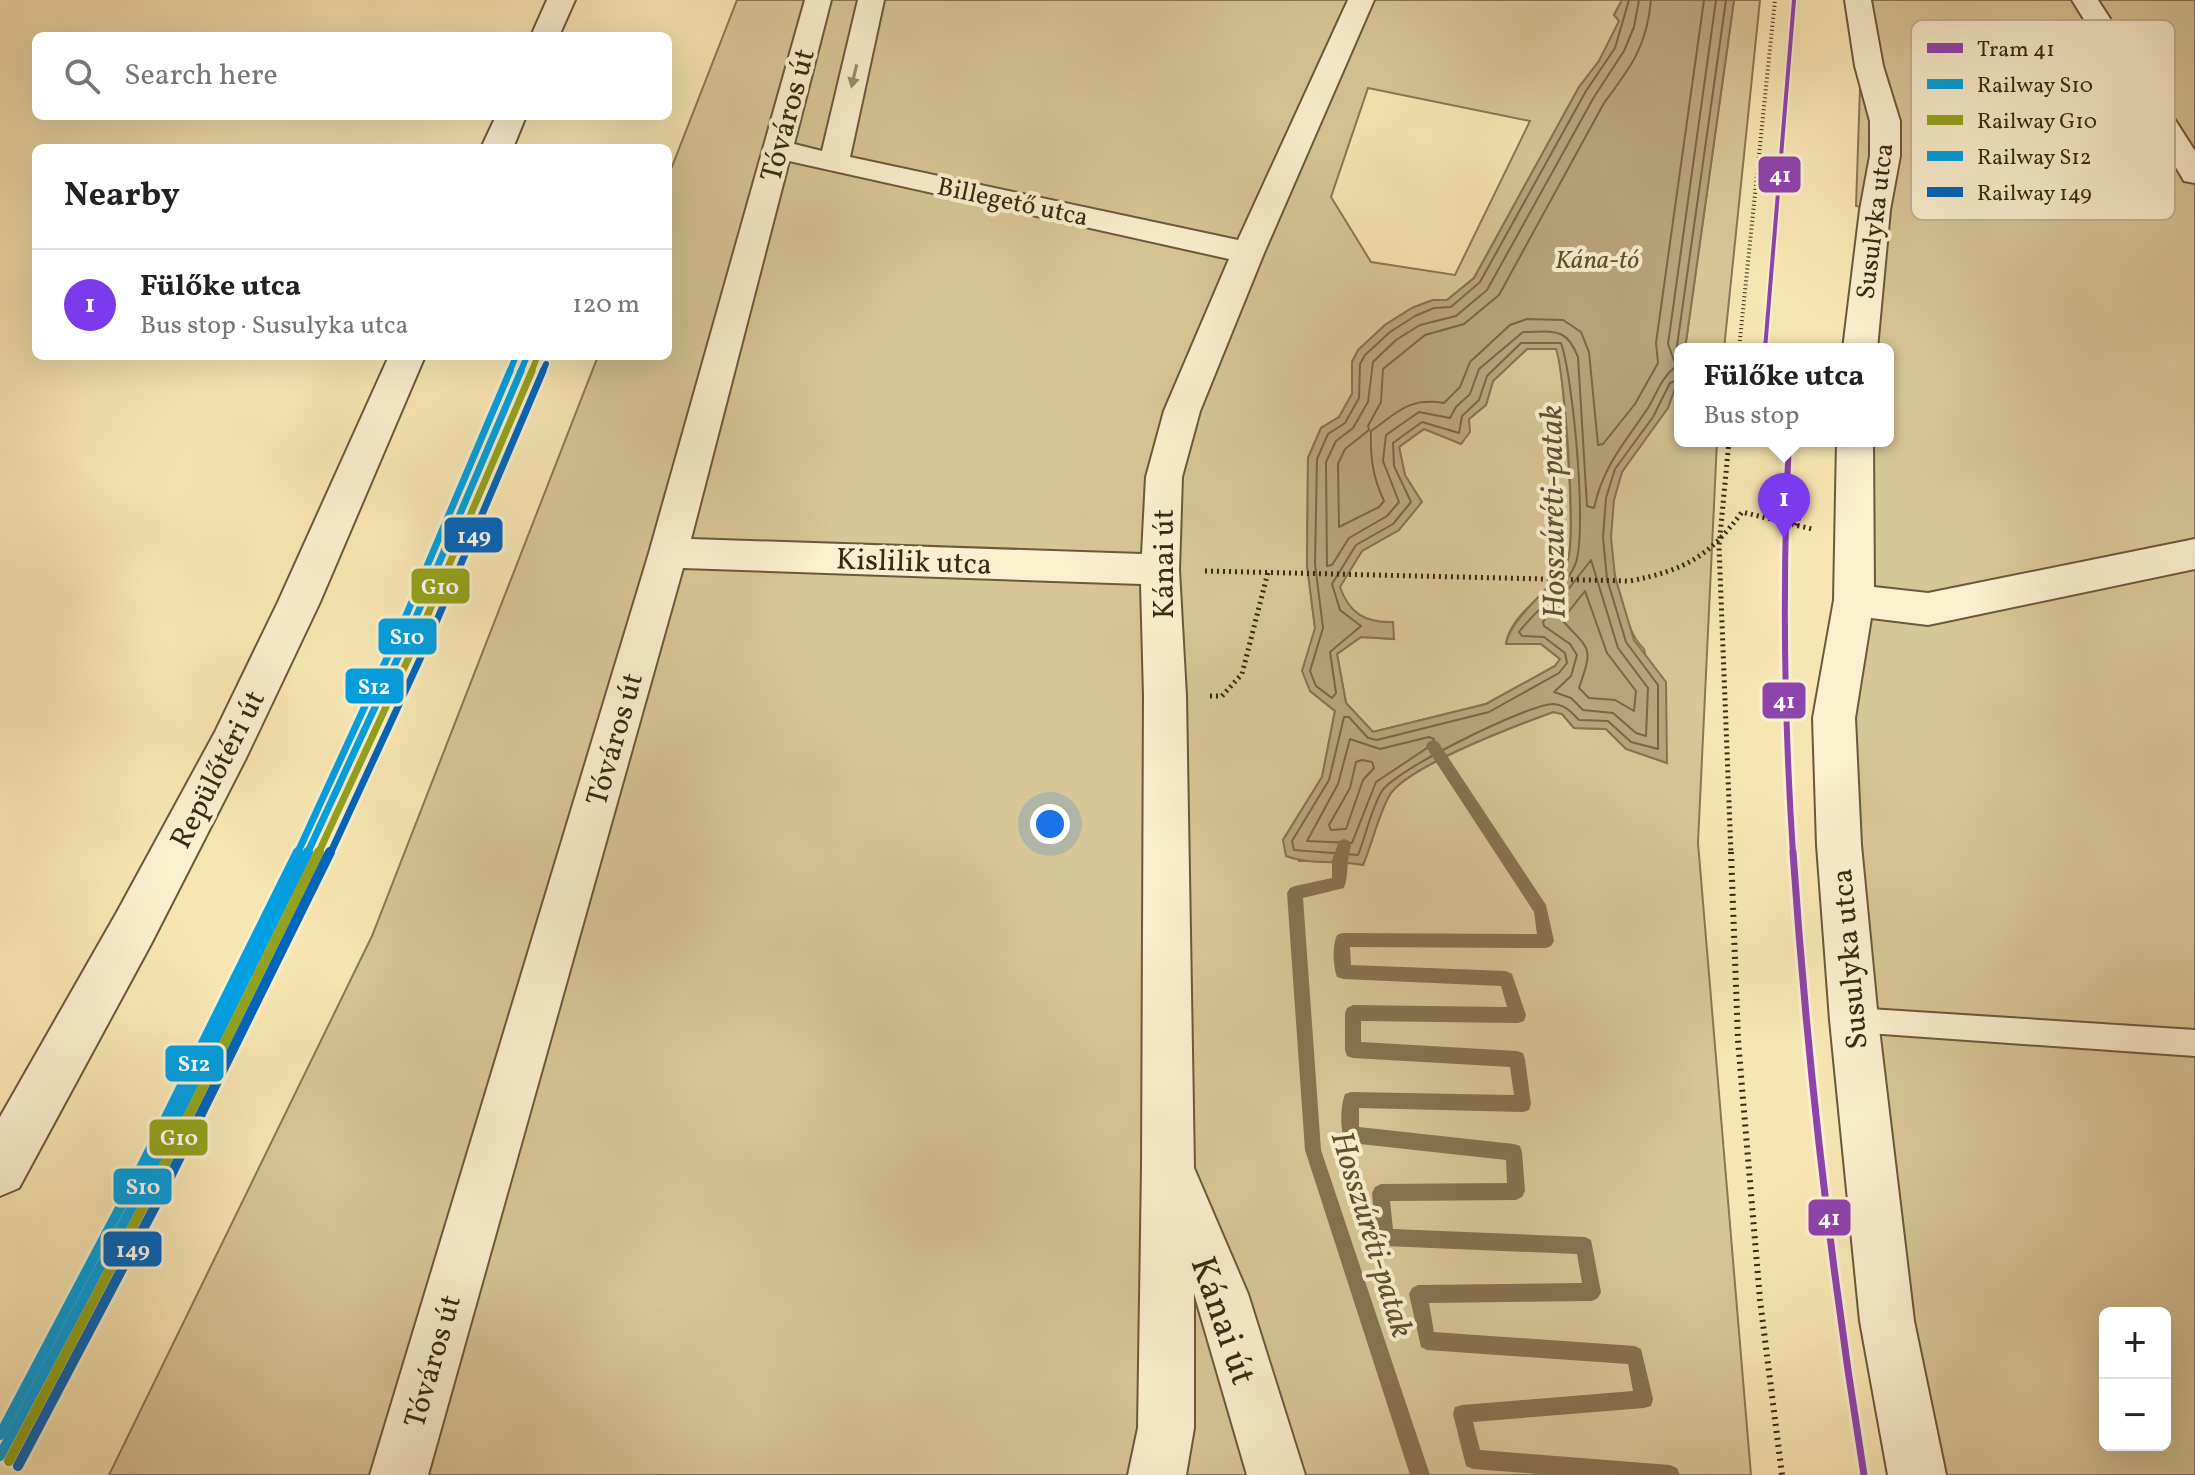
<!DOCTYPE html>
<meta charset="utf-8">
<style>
body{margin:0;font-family:Vollkorn,serif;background:#f2f2f2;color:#222}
.controls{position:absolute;right:24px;bottom:24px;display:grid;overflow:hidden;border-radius:12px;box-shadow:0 8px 32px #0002}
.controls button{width:72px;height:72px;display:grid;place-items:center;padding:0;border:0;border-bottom:2px solid #e0e0e0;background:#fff;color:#222;font:40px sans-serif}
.you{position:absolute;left:1050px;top:824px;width:28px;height:28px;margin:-20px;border:6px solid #fff;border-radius:50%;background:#1a73e8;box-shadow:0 0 0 12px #1a73e833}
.badge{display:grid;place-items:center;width:52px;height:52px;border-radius:50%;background:#7c3aed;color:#fff;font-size:26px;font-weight:700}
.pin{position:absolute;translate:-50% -66px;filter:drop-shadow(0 2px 4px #0008)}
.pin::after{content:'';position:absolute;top:42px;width:28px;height:24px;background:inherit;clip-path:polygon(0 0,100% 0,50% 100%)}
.popup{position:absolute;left:1674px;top:343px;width:220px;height:104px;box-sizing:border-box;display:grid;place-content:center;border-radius:12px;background:#fff;filter:drop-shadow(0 2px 6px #0005);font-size:26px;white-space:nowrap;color:#767676}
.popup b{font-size:30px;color:#222}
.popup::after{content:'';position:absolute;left:50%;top:100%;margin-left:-16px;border:16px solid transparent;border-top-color:#fff}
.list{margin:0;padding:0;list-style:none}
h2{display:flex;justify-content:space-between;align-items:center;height:104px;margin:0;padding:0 32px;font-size:34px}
h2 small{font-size:26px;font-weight:400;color:#767676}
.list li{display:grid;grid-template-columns:52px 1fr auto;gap:24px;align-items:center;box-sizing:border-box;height:112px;padding:0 32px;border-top:2px solid #e0e0e0}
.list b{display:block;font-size:30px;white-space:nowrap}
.list p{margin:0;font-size:26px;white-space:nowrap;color:#767676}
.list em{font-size:26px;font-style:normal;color:#767676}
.icon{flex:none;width:44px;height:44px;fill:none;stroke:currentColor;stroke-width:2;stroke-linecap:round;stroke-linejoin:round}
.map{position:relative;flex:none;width:2195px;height:1475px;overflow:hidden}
.search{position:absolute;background:#fff;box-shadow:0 8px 32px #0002;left:32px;top:32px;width:640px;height:88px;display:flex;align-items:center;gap:20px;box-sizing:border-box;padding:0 28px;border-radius:12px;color:#767676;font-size:30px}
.panel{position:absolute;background:#fff;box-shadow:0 8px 32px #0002;left:32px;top:144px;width:640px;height:216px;border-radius:12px}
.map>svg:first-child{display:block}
.green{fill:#d7c697;stroke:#8a7754;stroke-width:2;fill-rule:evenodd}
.water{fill:#b8a57c;stroke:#877351;stroke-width:2;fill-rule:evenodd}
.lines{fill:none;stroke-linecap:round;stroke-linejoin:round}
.shore{stroke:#7a6646;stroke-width:2}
.stream{fill:#877351;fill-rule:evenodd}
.service-casing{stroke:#6c583a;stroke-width:4}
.minor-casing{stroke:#6c583a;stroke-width:4}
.tertiary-casing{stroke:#6c583a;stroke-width:4}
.path-far2{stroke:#3d2811;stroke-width:4;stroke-dasharray:1 3;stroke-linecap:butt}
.path-far1{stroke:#3d2811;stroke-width:5;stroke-dasharray:2 4;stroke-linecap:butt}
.path{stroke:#3d2811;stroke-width:6;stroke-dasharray:2 5;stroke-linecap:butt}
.service{fill:#faefce;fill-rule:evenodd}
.minor{fill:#faefce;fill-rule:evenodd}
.tertiary{fill:#faefce;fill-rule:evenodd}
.rail-1-far2-casing{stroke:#faefce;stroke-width:10}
.rail-1-far1-casing{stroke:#faefce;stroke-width:13}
.rail-1-casing{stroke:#faefce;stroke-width:16}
.rail-2-far2-casing{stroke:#faefce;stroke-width:10}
.rail-2-far1-casing{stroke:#faefce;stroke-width:13}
.rail-2-casing{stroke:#faefce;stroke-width:16}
.rail-3-far2-casing{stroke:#faefce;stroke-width:10}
.rail-3-far1-casing{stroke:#faefce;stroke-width:13}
.rail-3-casing{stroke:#faefce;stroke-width:16}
.rail-4-far2-casing{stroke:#faefce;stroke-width:10}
.rail-4-far1-casing{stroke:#faefce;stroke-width:13}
.rail-4-casing{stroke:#faefce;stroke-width:16}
.rail-1-far2{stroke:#00a0e3;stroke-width:6}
.rail-1-far1{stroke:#00a0e3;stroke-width:7}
.rail-1{stroke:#00a0e3;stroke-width:10}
.rail-2-far2{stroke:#93a21c;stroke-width:6}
.rail-2-far1{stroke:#93a21c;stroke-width:7}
.rail-2{stroke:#93a21c;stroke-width:10}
.rail-3-far2{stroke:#00a0e3;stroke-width:6}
.rail-3-far1{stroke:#00a0e3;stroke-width:7}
.rail-3{stroke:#00a0e3;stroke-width:10}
.rail-4-far2{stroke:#0065bd;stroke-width:6}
.rail-4-far1{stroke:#0065bd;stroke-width:7}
.rail-4{stroke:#0065bd;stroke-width:10}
.tram-1-far2-casing{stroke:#faefce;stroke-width:8}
.tram-1-far1-casing{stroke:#faefce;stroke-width:12}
.tram-1-casing{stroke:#faefce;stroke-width:13}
.tram-1-far2{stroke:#8e44ad;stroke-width:4}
.tram-1-far1{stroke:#8e44ad;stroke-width:6}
.tram-1{stroke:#8e44ad;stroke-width:7}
.oneway{fill:#9c8c70}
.labels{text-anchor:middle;stroke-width:8;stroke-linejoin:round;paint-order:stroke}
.far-street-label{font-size:26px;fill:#3d2811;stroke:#faefce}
.far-water-label{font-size:26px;font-style:italic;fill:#624e31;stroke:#faefce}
.street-label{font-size:30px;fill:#3d2811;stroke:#faefce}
.water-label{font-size:32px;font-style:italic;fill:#624e31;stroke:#faefce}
.near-street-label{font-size:36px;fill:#3d2811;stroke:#faefce}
.key{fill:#faefce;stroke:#c1b395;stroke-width:2}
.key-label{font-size:22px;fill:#3d2811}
.line-badge{stroke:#faefce;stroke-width:3}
.badge-label{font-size:22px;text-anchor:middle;font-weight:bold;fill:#fff}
</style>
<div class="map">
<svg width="2195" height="1475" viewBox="0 0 2195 1475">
<rect width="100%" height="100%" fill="#f7e6b3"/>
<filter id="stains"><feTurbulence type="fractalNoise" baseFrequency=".0025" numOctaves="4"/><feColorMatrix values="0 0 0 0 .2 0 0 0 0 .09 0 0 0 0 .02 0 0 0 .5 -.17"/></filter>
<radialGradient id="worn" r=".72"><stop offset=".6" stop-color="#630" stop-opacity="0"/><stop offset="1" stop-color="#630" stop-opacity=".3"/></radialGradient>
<path class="green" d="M737,0H1622L1614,15L1620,21L1599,61L1579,87L1474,278L1447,300H1433L1412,308L1385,325L1358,350L1352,362V394L1339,417L1321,428L1308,458L1307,565L1315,628L1310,691L1335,711L1322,777L1283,840L1299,861L1339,860L1363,865C1372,843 1378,816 1389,796C1406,766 1518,725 1553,712L1562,714L1574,728L1606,729L1626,749L1667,763L1644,649C1629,635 1626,613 1620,594C1607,554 1604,500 1627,463C1648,428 1668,416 1680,374V441H1717L1698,843L1751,1475H109L372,936L598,356H668V177ZM1368,88L1530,121L1455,275L1371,262L1331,197Z
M1734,0H1760L1724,349H1685Z
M1863,0H2195V1475H1917L1854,1020L1855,441H1888V349H1860L1874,210L1856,206ZM2105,1313H2165V1445H2105Z
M1527,349H1557C1564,373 1576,541 1568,560C1555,592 1512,610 1506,643L1541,644L1560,659L1555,666L1486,704L1373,732L1346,703L1337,654L1361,637L1393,639L1347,606L1339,587L1362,551L1399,530L1405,475L1399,447L1424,429L1469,419L1486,405L1493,381Z"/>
<path class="water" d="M1622,0H1734L1685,349H1680V374L1668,408L1622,472L1614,500L1611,537L1615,577L1634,640L1666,682L1667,763L1626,749L1606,729L1574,728L1562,714L1553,712C1518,725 1406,766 1389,796C1378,816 1372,844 1363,865C1338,860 1310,865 1286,856L1283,840L1322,777L1335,711L1310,691L1302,671L1315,628L1307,565L1308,458L1321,428L1339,417L1352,394V362L1358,350L1385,325L1412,308L1433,300H1447L1474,278L1579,87L1599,61L1619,21L1614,15ZM1527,349H1556C1565,373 1577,544 1567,562C1552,589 1510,618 1506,644H1541L1560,659L1555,666L1486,704L1373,732L1346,703L1337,654L1361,637L1394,639L1393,622C1365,623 1349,613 1340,587L1362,551L1399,530L1422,502L1405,475L1399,447L1424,429L1461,444L1470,432L1469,419L1486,405L1493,381Z"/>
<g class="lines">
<path class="shore" d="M1629,0L1615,48L1586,91L1480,282L1451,307L1434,308L1415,316L1390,332L1365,355L1360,364L1359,398L1345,423L1328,434L1317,459L1315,564L1323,628L1310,671L1316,686L1332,698L1336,693L1330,652L1361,626L1340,610L1332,584L1356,545L1393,524L1411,502L1394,466L1393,443L1422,422L1459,433L1462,416L1479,400L1487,376L1521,343H1561C1573,377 1588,535 1575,565C1563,592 1536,609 1519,632L1522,636L1544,637L1565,653L1567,663L1559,673L1489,712L1377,740L1368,738L1349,717H1344L1329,780L1292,841L1294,850L1358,855C1366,835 1371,809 1382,791C1396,769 1529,704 1553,704C1566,705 1571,712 1579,720L1608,721L1631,742L1658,749V685L1626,642L1607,579L1603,537L1606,498L1615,469L1653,417L1670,383L1680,379
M1639,0L1634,27L1624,51L1594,97L1487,290L1456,316L1420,325L1396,340L1373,362L1368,402L1353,428L1336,441L1326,462L1327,566L1332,565L1349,538L1387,516L1399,502L1383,461L1386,435L1419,412L1450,418L1456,407L1470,394L1479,369L1523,332C1553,332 1566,326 1578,357L1587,506L1594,508C1604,464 1624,444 1648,408C1657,393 1661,378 1676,366L1668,344L1716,0
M1651,0C1647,46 1631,67 1604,103L1499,295L1464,324L1425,335L1383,369L1381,402L1368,426L1369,430L1345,449L1338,464L1339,527L1379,507L1384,501C1373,478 1370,457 1371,431C1398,412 1409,397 1444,403L1460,387L1470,362L1510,325L1527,319L1563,320L1581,332L1589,352L1598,445L1603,444L1635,404L1658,363L1656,343L1704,0
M1680,354L1677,346L1726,0
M1591,560L1618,648L1648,688L1646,736L1636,733L1613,713L1583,710L1571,698L1554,692L1571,676L1577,655L1570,644L1544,626L1543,622Z
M1585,591L1607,653L1636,691L1634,711L1615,700L1589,698L1579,688C1594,645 1590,651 1562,620Z
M1429,737L1434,739L1433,744L1376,782L1352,843L1307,841L1338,784L1350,739L1380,749Z
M1362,760L1372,762L1374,768L1363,780L1346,829L1331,830L1329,825L1350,788L1356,762Z"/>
<path class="stream" d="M1433,740L1438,742L1546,905L1554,941L1551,946L1546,948L1350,947L1351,965L1506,971L1512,974L1526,1015L1524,1021L1518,1023L1361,1021V1042L1517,1051L1523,1053L1525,1059L1531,1104L1529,1110L1523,1112L1359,1108V1127L1514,1144L1520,1146L1522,1152L1525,1191L1522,1197L1516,1200L1390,1201L1393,1229L1585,1237L1591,1240L1601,1292L1598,1298L1592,1301L1429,1303L1434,1332L1635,1346L1641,1349L1653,1399L1651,1406L1644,1408L1473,1422L1480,1450L1670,1465L1677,1468L1680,1475H1552L1473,1469L1466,1466L1453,1414L1455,1407L1462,1405L1633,1391L1628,1364L1427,1350L1421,1347L1409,1294L1412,1288L1418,1285L1582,1283L1577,1254L1385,1246L1379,1243L1376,1237L1372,1193L1375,1187L1381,1184L1507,1183L1506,1160L1351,1143L1345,1141C1340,1129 1340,1107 1345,1094L1351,1092L1514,1095L1510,1067L1353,1058L1347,1056L1345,1050V1013L1347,1008L1353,1005L1507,1007L1501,986L1343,979L1337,977C1333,966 1332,946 1337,935L1342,933L1537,934L1534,912L1428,750L1426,746L1428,742Z
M1344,839L1349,841L1351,846C1346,861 1349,875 1344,888L1303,898L1321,1150L1430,1475H1410L1305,1150L1287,893L1290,888L1295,886L1332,878V860L1339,841Z"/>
<defs>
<path id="service" d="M1854,1008L2195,1030V1056L1854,1032L1845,1029L1841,1020L1845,1011Z"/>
<path id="minor" d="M805,0H831L794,144L822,151L858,0H884L850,157L1238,240L1348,0H1374L1264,253L1200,411L1182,477L1179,570L1186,696L1194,1168L1248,1294L1305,1475H1247L1194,1293V1428L1186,1475H1128L1138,1428L1142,1167L1144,696L1141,584L683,568L428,1475H370L649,553ZM789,161L1229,259L1164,411L1146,477L1142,554L691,539Z
M1845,0H1871L1883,66L1900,121V156L1890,210L1877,349H1843L1860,210L1870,156V121L1855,66Z
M2072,0H2098L2195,151V183L2184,181L2180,174Z
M1837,441H1873L1874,587L1928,593L2195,539V569L1928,625L1871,618L1855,718L1861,845L1878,1020L1914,1321L1946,1475H1888L1860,1321L1830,1020L1817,845L1813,718L1834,600Z"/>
<path id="tertiary" d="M547,0H575L559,36H531Z
M496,116H526L513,148H481Z
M389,356H425L320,602L246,758L151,944L19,1188L0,1196V1117L117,912L215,732L278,602Z"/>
</defs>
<use href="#service" class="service-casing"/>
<use href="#minor" class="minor-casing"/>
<use href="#tertiary" class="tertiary-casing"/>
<path class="path-far2" d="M1739,349L1775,0"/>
<path class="path-far1" d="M1729,441L1719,546L1731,854
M1795,525L1808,501
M1205,571L1630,581C1685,570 1709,557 1742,512L1812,529
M1210,696H1222L1242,674L1268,572"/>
<path class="path" d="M1731,852L1738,1040L1760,1300L1782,1475"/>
<use href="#service" class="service"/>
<use href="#minor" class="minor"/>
<use href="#tertiary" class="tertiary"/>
<defs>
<path id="rail-1-far2" d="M520,373L527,356"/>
<path id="rail-1-far1" d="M307,854L407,638L521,371"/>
<path id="rail-1" d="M0,1456L143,1186L308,852"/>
<path id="rail-2-far2" d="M531,373L536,360"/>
<path id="rail-2-far1" d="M318,854L416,642L532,371"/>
<path id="rail-2" d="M9,1461L152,1190L319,852"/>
<path id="rail-3-far2" d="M509,373L516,356"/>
<path id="rail-3-far1" d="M297,854L399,632L510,371"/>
<path id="rail-3" d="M0,1435L140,1170L298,852"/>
<path id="rail-4-far2" d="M542,373L546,364"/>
<path id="rail-4-far1" d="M330,854L426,646L543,371"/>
<path id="rail-4" d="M18,1466L161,1195L330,852"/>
</defs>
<use href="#rail-1-far2" class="rail-1-far2-casing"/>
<use href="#rail-1-far1" class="rail-1-far1-casing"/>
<use href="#rail-1" class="rail-1-casing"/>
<use href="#rail-2-far2" class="rail-2-far2-casing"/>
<use href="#rail-2-far1" class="rail-2-far1-casing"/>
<use href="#rail-2" class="rail-2-casing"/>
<use href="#rail-3-far2" class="rail-3-far2-casing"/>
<use href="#rail-3-far1" class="rail-3-far1-casing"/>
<use href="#rail-3" class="rail-3-casing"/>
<use href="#rail-4-far2" class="rail-4-far2-casing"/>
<use href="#rail-4-far1" class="rail-4-far1-casing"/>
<use href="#rail-4" class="rail-4-casing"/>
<use href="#rail-1-far2" class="rail-1-far2"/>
<use href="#rail-1-far1" class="rail-1-far1"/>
<use href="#rail-1" class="rail-1"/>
<use href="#rail-2-far2" class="rail-2-far2"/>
<use href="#rail-2-far1" class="rail-2-far1"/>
<use href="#rail-2" class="rail-2"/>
<use href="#rail-3-far2" class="rail-3-far2"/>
<use href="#rail-3-far1" class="rail-3-far1"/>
<use href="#rail-3" class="rail-3"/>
<use href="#rail-4-far2" class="rail-4-far2"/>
<use href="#rail-4-far1" class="rail-4-far1"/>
<use href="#rail-4" class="rail-4"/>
<defs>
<path id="tram-1-far2" d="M1765,349L1794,0"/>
<path id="tram-1-far1" d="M1789,441C1782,579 1784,716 1793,854"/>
<path id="tram-1" d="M1793,852C1807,1060 1831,1269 1864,1475"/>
</defs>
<use href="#tram-1-far2" class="tram-1-far2-casing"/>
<use href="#tram-1-far1" class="tram-1-far1-casing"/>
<use href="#tram-1" class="tram-1-casing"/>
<use href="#tram-1-far2" class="tram-1-far2"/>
<use href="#tram-1-far1" class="tram-1-far1"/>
<use href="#tram-1" class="tram-1"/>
</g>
<defs><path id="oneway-solid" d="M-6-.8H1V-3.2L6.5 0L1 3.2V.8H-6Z" transform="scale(2)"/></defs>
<use class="oneway" href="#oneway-solid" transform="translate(854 76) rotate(103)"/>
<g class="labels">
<g class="far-street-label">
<text transform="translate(1013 201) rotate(12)" y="9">Billegető utca</text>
<text transform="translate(1874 221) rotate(-83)" y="9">Susulyka utca</text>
</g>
<g class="far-water-label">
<text x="1597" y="268">Kána-tó</text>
</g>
<g class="street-label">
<text transform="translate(787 115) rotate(-75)" y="10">Tóváros út</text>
<text transform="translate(914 561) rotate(2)" y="10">Kislilik utca</text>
<text transform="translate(1163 564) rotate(-90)" y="10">Kánai út</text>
<text transform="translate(614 739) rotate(-74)" y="10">Tóváros út</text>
<text transform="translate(217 769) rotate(-63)" y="10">Repülőtéri út</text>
<text transform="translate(1849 959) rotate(-95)" y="10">Susulyka utca</text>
<text transform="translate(432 1361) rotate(-74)" y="10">Tóváros út</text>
</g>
<g class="water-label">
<text transform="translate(1552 512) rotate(-91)" y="11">Hosszúréti-patak</text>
<text transform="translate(1373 1234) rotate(73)" y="11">Hosszúréti-patak</text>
</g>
<g class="near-street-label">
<text transform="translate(1225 1320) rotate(71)" y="13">Kánai út</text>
</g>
</g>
<rect x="1911" y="20" width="264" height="200" rx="12" class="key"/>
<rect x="1927" y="43" width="36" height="10" fill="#8e44ad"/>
<rect x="1927" y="79" width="36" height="10" fill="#00a0e3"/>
<rect x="1927" y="115" width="36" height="10" fill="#93a21c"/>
<rect x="1927" y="151" width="36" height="10" fill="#00a0e3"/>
<rect x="1927" y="187" width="36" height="10" fill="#0065bd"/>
<g class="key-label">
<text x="1977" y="56">Tram 41</text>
<text x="1977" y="92">Railway S10</text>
<text x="1977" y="128">Railway G10</text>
<text x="1977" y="164">Railway S12</text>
<text x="1977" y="200">Railway 149</text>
</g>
<g class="line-badge">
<rect x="1757" y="155" width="45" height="39" rx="8" fill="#8e44ad"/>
<rect x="443" y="516" width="61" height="38" rx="8" fill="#0065bd"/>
<rect x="410" y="567" width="61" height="38" rx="8" fill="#93a21c"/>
<rect x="377" y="617" width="61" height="39" rx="8" fill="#00a0e3"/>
<rect x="344" y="667" width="61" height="38" rx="8" fill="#00a0e3"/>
<rect x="1761" y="681" width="46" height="39" rx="8" fill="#8e44ad"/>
<rect x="164" y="1044" width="61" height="39" rx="8" fill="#00a0e3"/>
<rect x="148" y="1118" width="61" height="39" rx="8" fill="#93a21c"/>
<rect x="112" y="1167" width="61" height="39" rx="8" fill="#00a0e3"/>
<rect x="1807" y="1198" width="45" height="39" rx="8" fill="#8e44ad"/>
<rect x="102" y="1230" width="61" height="38" rx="8" fill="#0065bd"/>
</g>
<g class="badge-label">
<text x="1780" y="182">41</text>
<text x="474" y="543">149</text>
<text x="440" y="594">G10</text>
<text x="407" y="644">S10</text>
<text x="374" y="694">S12</text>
<text x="1784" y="708">41</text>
<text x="194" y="1071">S12</text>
<text x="179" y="1145">G10</text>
<text x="143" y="1194">S10</text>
<text x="1829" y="1225">41</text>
<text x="133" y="1257">149</text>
</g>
<rect width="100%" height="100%" filter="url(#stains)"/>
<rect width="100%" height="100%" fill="url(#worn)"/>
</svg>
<div class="controls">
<button>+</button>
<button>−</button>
</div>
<div class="you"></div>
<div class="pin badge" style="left:1784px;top:539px">1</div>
<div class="popup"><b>Fülőke utca</b>Bus stop</div>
<div class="search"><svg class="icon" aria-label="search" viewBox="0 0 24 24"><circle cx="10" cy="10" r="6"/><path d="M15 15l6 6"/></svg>Search here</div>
<section class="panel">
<h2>Nearby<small></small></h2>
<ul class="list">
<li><span class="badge">1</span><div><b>Fülőke utca</b><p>Bus stop · Susulyka utca</p></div><em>120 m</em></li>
</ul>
</section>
</div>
